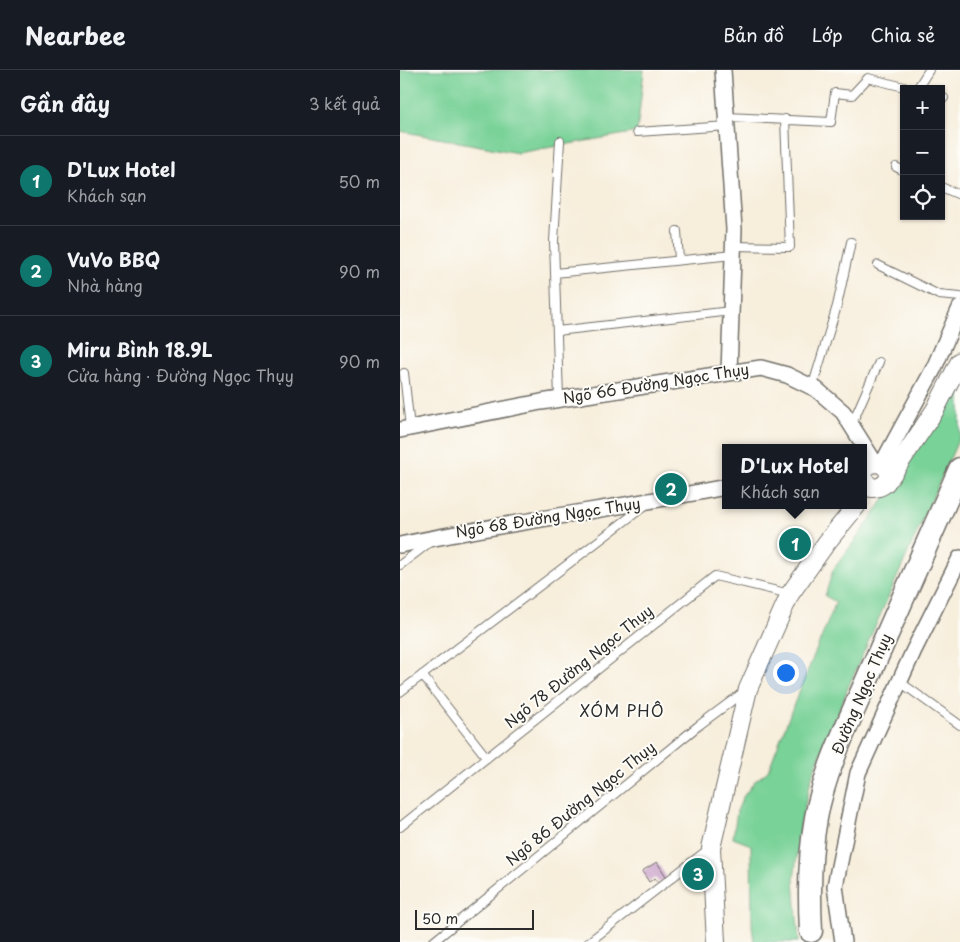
<!DOCTYPE html>
<html lang="vi">
<meta charset="utf-8">
<style>
body{margin:0;font-family:"Playpen Sans",sans-serif;background:#242831;color:#f1f3f6}
.controls{position:absolute;right:15px;top:15px;display:grid;overflow:hidden;border-radius:0px;box-shadow:0 1px 4px #0004}
.controls button{width:45px;height:45px;display:grid;place-items:center;padding:0;border:0;border-bottom:1px solid #363941;background:#171b24;color:#f1f3f6;font:25px sans-serif}
.scale{position:absolute;left:15px;bottom:12px;width:119px;box-sizing:border-box;padding-left:5px;border:2px solid #2b2b2b;border-top:0;font-size:14px;line-height:18px;white-space:nowrap;color:#2b2b2b;-webkit-text-stroke:4px #fdfcf7;paint-order:stroke}
.you{position:absolute;left:385px;top:602px;width:18px;height:18px;margin:-12px;border:4px solid #fff;border-radius:50%;background:#1a73e8;box-shadow:0 0 0 8px #1a73e833}
.badge{display:grid;place-items:center;width:32px;height:32px;border-radius:50%;background:#0f766e;color:#fff;font-size:16px;font-weight:700}
.pin{position:absolute;translate:-50% -50%;border:2px solid #fff;box-shadow:0 1px 5px #0006}
.popup{position:absolute;left:322px;top:374px;width:145px;height:65px;box-sizing:border-box;display:grid;place-content:center;border-radius:0px;background:#171b24;filter:drop-shadow(0 1px 4px #0005);font-size:16px;white-space:nowrap;color:#9ea1a6}
.popup b{font-size:19px;color:#f1f3f6}
.popup::after{content:'';position:absolute;left:50%;top:100%;margin-left:-10px;border:10px solid transparent;border-top-color:#171b24}
.list{margin:0;padding:0;list-style:none}
h2{display:flex;justify-content:space-between;align-items:center;height:65px;margin:0;padding:0 20px;font-size:21px}
h2 small{font-size:16px;font-weight:400;color:#9ea1a6}
.list li{display:grid;grid-template-columns:32px 1fr auto;gap:15px;align-items:center;box-sizing:border-box;height:90px;padding:0 20px;border-top:1px solid #363941}
.list b{display:block;font-size:19px;white-space:nowrap}
.list p{margin:0;font-size:16px;white-space:nowrap;color:#9ea1a6}
.list em{font-size:16px;font-style:normal;color:#9ea1a6}
.icon{flex:none;width:28px;height:28px;fill:none;stroke:currentColor;stroke-width:2;stroke-linecap:round;stroke-linejoin:round}
.map{position:relative;flex:none;width:560px;height:872px;overflow:hidden}
header{display:flex;align-items:center;gap:30px;box-sizing:border-box;height:70px;padding:0 25px;background:#171b24;border-bottom:1px solid #363941}
header strong{font-size:24px}
nav{display:flex;gap:28px;margin-inline-start:auto;font-size:18px}
main{display:flex}
aside{flex:1;background:#171b24}
.map>svg:first-child{display:block}
.green{fill:#79d298;stroke:#527e62}
.building{fill:#c69cc7}
.lines{fill:none;stroke-linecap:round;stroke-linejoin:round}
.service-casing{stroke:#726f69;stroke-width:10}
.minor-casing{stroke:#726f69;stroke-width:18}
.tertiary-casing{stroke:#726f69;stroke-width:20}
.primary-casing{stroke:#726f69;stroke-width:25}
.service{stroke:#fff;stroke-width:8}
.minor{stroke:#fff;stroke-width:15}
.tertiary{stroke:#fff;stroke-width:18}
.primary{stroke:#fff;stroke-width:22}
.labels{text-anchor:middle;stroke-width:4;stroke-linejoin:round;paint-order:stroke}
.street-label{font-size:15px;fill:#2b2b2b;stroke:#fdfcf7}
.neighbourhood-label{font-size:16px;letter-spacing:1px;fill:#2b2b2b;stroke:#fdfcf7}
</style>
<header>
<strong>Nearbee</strong>
<nav><a>Bản đồ</a><a>Lớp</a><a>Chia sẻ</a></nav>
</header>
<main>
<aside>
<h2>Gần đây<small>3 kết quả</small></h2>
<ul class="list">
<li><span class="badge">1</span><div><b>D'Lux Hotel</b><p>Khách sạn</p></div><em>50 m</em></li>
<li><span class="badge">2</span><div><b>VuVo BBQ</b><p>Nhà hàng</p></div><em>90 m</em></li>
<li><span class="badge">3</span><div><b>Miru Bình 18.9L</b><p>Cửa hàng · Đường Ngọc Thụy</p></div><em>90 m</em></li>
</ul>
</aside>
<div class="map">
<svg width="560" height="872" viewBox="0 0 560 872">
<rect width="100%" height="100%" fill="#fdfcf7"/>
<filter id="ink" filterUnits="userSpaceOnUse"><feTurbulence type="fractalNoise" baseFrequency=".02" numOctaves="2"/><feDisplacementMap in="SourceGraphic" scale="10" xChannelSelector="R" yChannelSelector="G"/><feConvolveMatrix kernelMatrix="1 2 1 2 8 2 1 2 1" color-interpolation-filters="sRGB"/></filter>
<filter id="wash" filterUnits="userSpaceOnUse"><feTurbulence type="fractalNoise" baseFrequency=".0096" numOctaves="4" result="noise"/><feDisplacementMap in="SourceGraphic" scale="20" xChannelSelector="R" yChannelSelector="G"/><feGaussianBlur stdDeviation="1.12" result="paint"/><feColorMatrix in="noise" values="0 0 0 0 0 0 0 0 0 0 0 0 0 0 0 0 0 1.4 0 .05"/><feComposite in="paint" operator="in"/></filter>
<g filter="url(#wash)">
<rect width="100%" height="100%" fill="#f7eedc"/>
<path class="green" d="M0,0H244L237,62L118,83L0,61Z
M560,304V366L450,613L412,706L401,752L394,810L399,872H354L352,856L351,775L333,768L337,741L343,727L355,711L368,701L394,634L436,532L425,526L433,500L470,450L512,386Z"/>
<g id="blocks">
<path class="building" d="M257,792L267,808L259,813L255,808L249,812L242,801Z"/>
</g>
</g>
<g filter="url(#ink)">
<use href="#blocks" fill-opacity="0" stroke="#726f69" stroke-width="1"/>
<g class="lines">
<defs>
<path id="service" d="M517,19L529,0
M541,27L544,28
M327,47L431,52L435,23L452,25L468,8L512,19
M237,62L328,56
M496,97L504,101
M541,117L560,125
M277,161L279,190
M334,176L390,177L385,49
M478,195L539,225L560,227
M155,203L333,185
M157,261L331,241
M4,303L10,358
M412,318L437,236L451,172
M159,329L154,171L160,71
M451,356L479,292
M0,495L30,472
M22,605L87,688
M500,612L560,655
M0,622L247,434
M0,757L315,506L390,524
M33,872L298,656L345,621
M189,872L310,778"/>
<path id="minor" d="M323,0L334,159L329,302
M0,360L141,332L361,298L387,305L416,319L443,342L475,393
M482,394L534,298L560,238
M0,475C108,452 218,438 326,417
M443,872L435,816L458,703L514,580L560,488"/>
<path id="tertiary" d="M464,401L469,394L478,393C496,399 490,419 471,418L464,410
M489,409L535,340L560,291
M316,872L311,778L348,619L390,524L427,472L457,435"/>
<path id="primary" d="M411,861C409,823 409,786 416,748C424,701 451,647 470,603C500,535 530,467 560,399"/>
</defs>
<use href="#service" class="service-casing"/>
<use href="#minor" class="minor-casing"/>
<use href="#tertiary" class="tertiary-casing"/>
<use href="#primary" class="primary-casing"/>
<use href="#service" class="service"/>
<use href="#minor" class="minor"/>
<use href="#tertiary" class="tertiary"/>
<use href="#primary" class="primary"/>
</g>
</g>
<g class="labels">
<g class="street-label">
<text transform="translate(256 314) rotate(-9)" y="5">Ngõ 66 Đường Ngọc Thụy</text>
<text transform="translate(148 448) rotate(-9)" y="5">Ngõ 68 Đường Ngọc Thụy</text>
<text transform="translate(179 597) rotate(-39)" y="5">Ngõ 78 Đường Ngọc Thụy</text>
<text transform="translate(462 624) rotate(-67)" y="5">Đường Ngọc Thụy</text>
<text transform="translate(181 734) rotate(-39)" y="5">Ngõ 86 Đường Ngọc Thụy</text>
</g>
<g class="neighbourhood-label">
<text x="222" y="647">XÓM PHÔ</text>
</g>
</g>
</svg>
<div class="controls">
<button>+</button>
<button>−</button>
<button><svg class="icon" aria-label="locate" viewBox="0 0 24 24"><circle cx="12" cy="12" r="6"/><path d="M12 2v4M12 18v4M2 12h4M18 12h4"/></svg></button>
</div>
<div class="scale">50 m</div>
<div class="you"></div>
<div class="pin badge" style="left:395px;top:474px">1</div>
<div class="popup"><b>D'Lux Hotel</b>Khách sạn</div>
<div class="pin badge" style="left:271px;top:419px">2</div>
<div class="pin badge" style="left:298px;top:804px">3</div>
</div>
</main>
